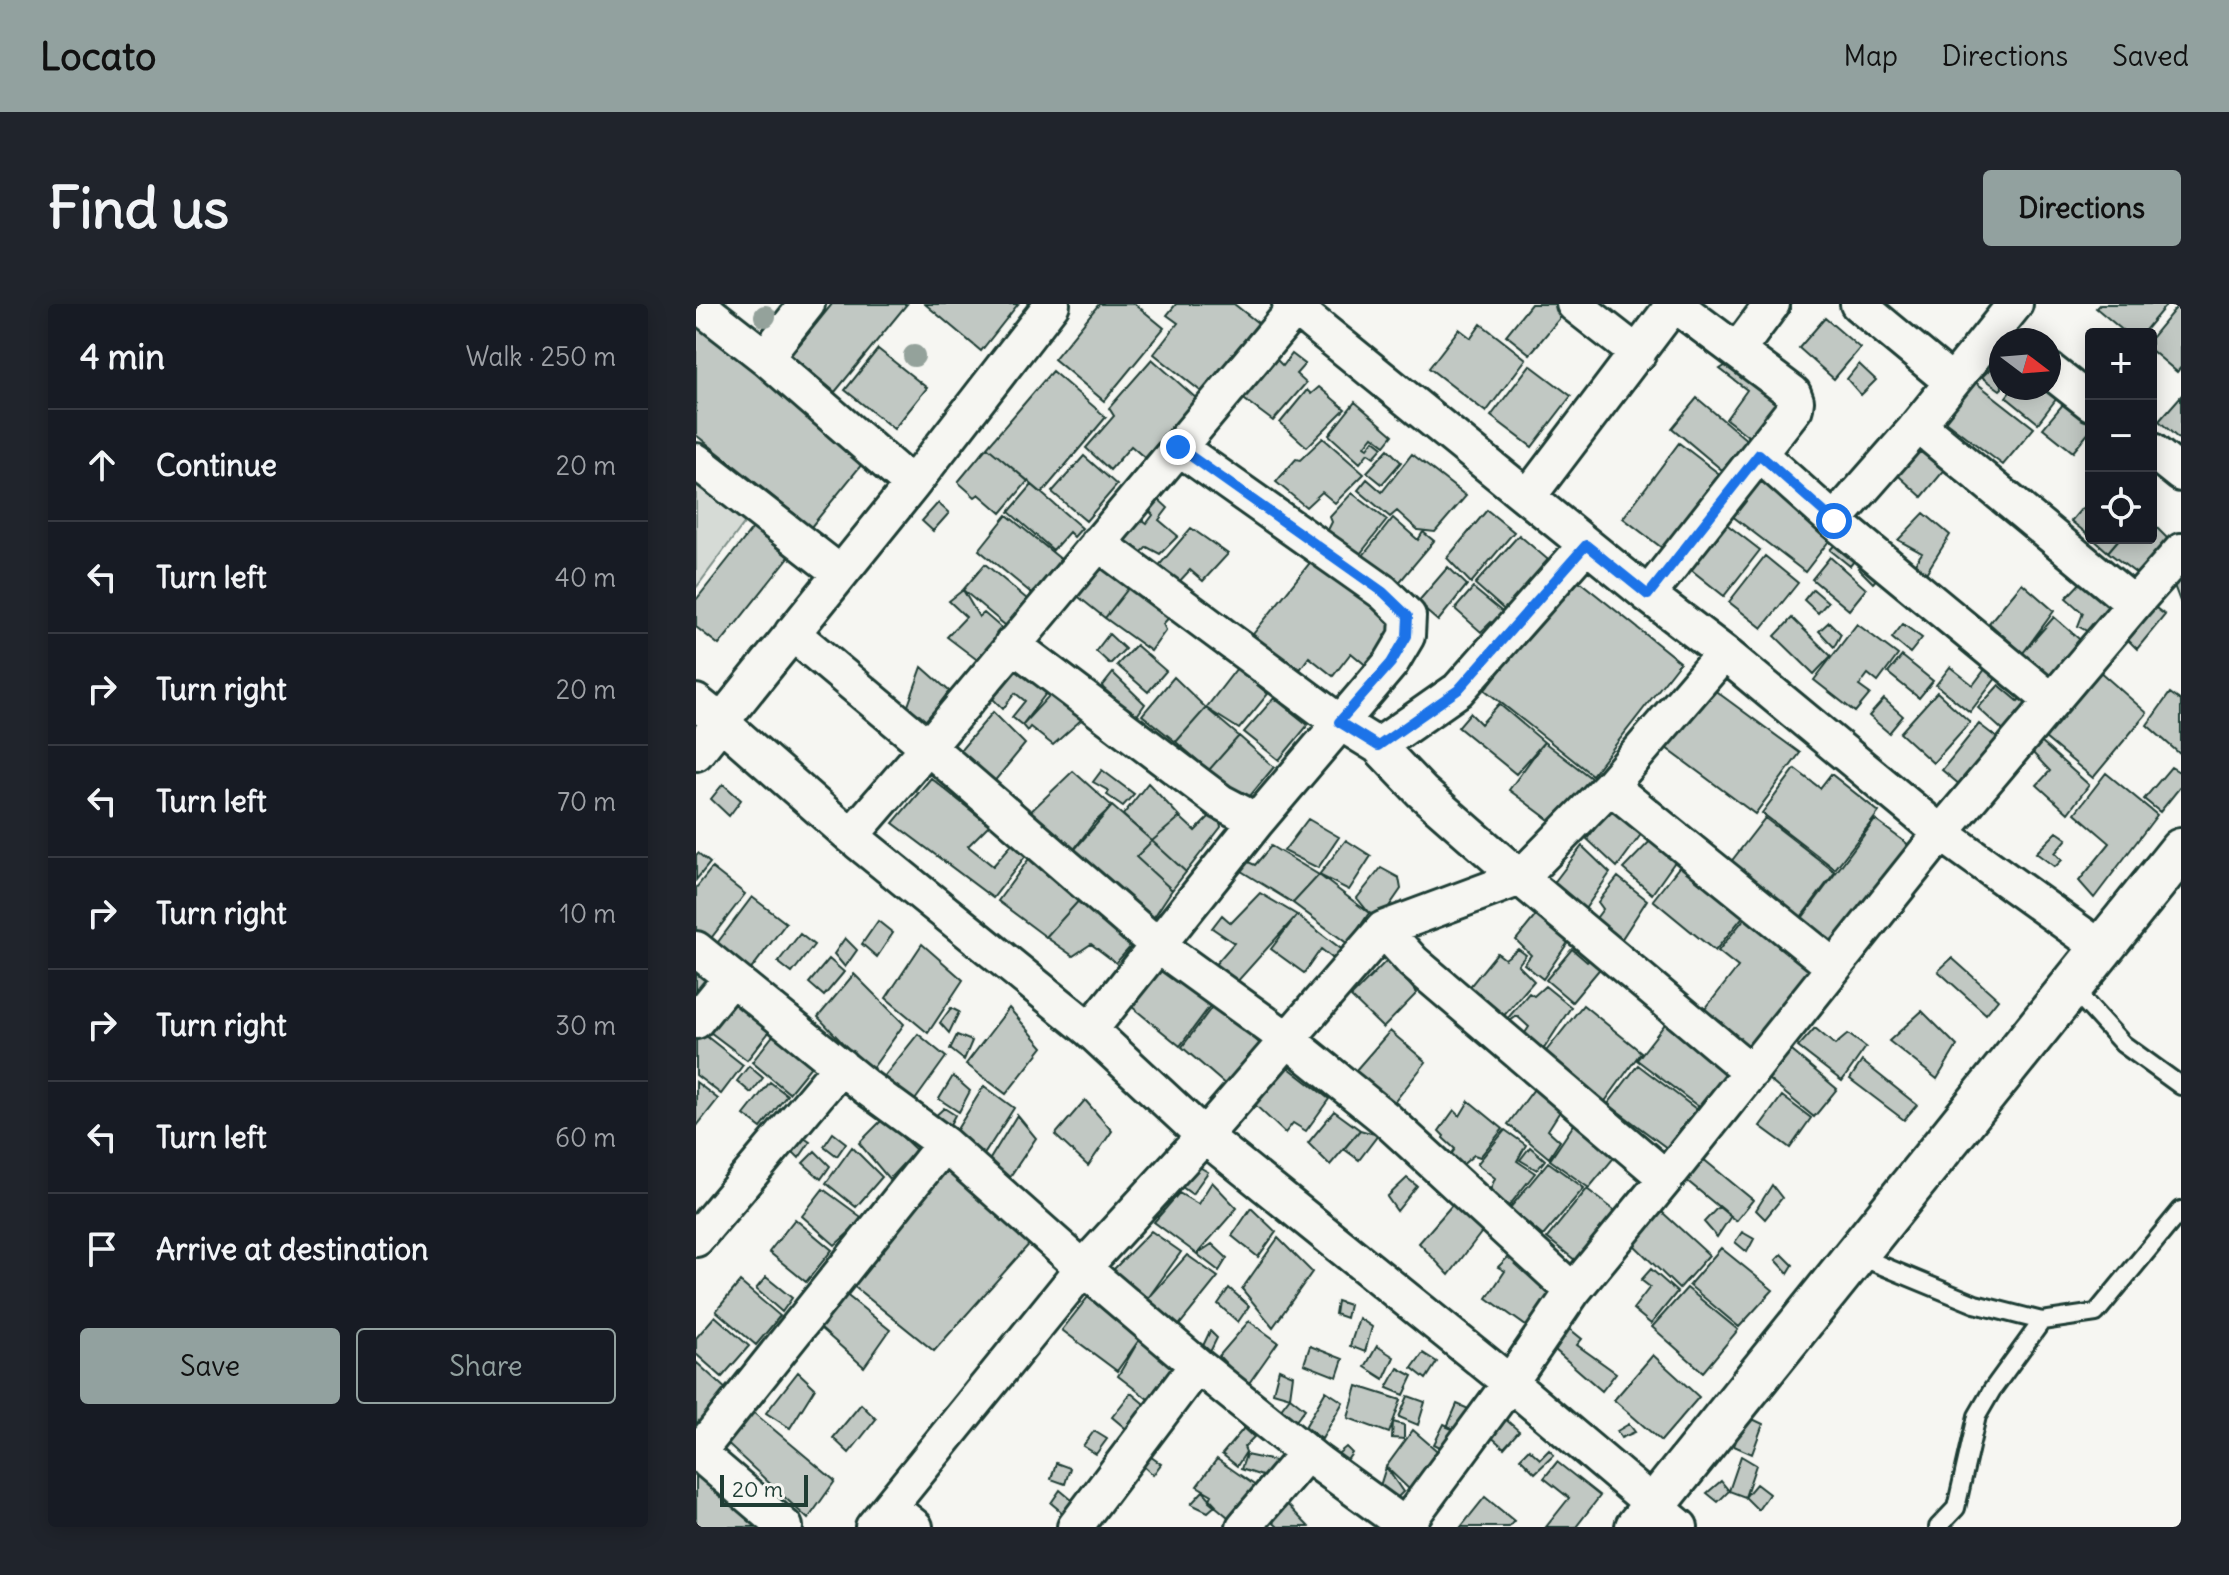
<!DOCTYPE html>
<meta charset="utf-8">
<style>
body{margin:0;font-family:Delius,sans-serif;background:#20242c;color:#f1f3f6}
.controls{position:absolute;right:24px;top:24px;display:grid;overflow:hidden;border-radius:8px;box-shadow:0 4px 20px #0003}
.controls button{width:72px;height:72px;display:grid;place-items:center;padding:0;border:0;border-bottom:2px solid #363941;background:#171b24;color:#f1f3f6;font:40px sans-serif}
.compass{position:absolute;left:1293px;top:24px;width:72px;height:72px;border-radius:50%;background:#171b24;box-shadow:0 4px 20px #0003;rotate:106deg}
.scale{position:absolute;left:24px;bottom:20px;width:88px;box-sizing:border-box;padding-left:8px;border:4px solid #1f3d34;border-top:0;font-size:22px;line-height:28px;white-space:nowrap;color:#1f3d34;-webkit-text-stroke:6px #f6f6f2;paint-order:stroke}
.stop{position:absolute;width:24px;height:24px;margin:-18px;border:6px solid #1a73e8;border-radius:50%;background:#fff}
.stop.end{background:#1a73e8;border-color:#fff;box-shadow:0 2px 8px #0008}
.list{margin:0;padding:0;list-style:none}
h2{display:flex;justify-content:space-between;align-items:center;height:104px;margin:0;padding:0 32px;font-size:34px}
h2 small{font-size:26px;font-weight:400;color:#9ea1a6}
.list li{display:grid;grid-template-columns:52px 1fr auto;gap:24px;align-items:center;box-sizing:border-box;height:112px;padding:0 32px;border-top:2px solid #363941}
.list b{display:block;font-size:30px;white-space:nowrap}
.list em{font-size:26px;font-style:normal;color:#9ea1a6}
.actions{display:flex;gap:16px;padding:24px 32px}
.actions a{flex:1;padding:18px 0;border:2px solid #92a19f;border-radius:8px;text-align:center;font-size:28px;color:#92a19f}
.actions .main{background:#92a19f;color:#111}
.icon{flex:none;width:44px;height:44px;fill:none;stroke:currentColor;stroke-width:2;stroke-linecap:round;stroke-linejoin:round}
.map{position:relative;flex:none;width:1485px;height:1223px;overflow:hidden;border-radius:8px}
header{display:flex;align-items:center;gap:48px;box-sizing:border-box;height:112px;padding:0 40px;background:#92a19f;color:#111}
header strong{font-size:38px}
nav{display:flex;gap:44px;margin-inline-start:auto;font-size:28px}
.intro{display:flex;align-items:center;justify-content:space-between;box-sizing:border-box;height:192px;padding:0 48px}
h1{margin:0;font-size:56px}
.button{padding:20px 36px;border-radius:8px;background:#92a19f;color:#111;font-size:28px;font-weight:700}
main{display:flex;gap:48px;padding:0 48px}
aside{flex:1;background:#171b24;border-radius:8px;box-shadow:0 4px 20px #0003}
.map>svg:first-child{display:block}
.green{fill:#d6dbd6;stroke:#7a8c85;stroke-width:2}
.building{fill:#c1c8c3;stroke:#1f3d34;stroke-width:2}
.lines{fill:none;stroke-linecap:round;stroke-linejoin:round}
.service-casing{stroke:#1f3d34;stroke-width:22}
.minor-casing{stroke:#1f3d34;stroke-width:40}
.tertiary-casing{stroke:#1f3d34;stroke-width:48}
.service{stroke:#f6f6f2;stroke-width:16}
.minor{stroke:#f6f6f2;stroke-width:34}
.tertiary{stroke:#f6f6f2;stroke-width:42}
.tree{fill:#94a29b}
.route{stroke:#1a73e8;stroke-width:10}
</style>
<header>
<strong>Locato</strong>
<nav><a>Map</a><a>Directions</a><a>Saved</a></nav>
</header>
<div class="intro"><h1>Find us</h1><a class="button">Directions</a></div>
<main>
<aside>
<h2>4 min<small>Walk · 250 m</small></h2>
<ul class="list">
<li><svg class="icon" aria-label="ahead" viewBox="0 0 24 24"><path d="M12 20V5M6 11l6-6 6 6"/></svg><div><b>Continue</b></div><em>20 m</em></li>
<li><svg class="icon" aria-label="left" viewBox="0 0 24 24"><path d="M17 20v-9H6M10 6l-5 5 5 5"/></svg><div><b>Turn left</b></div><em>40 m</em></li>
<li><svg class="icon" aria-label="right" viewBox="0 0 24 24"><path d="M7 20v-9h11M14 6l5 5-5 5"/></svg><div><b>Turn right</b></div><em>20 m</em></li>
<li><svg class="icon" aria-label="left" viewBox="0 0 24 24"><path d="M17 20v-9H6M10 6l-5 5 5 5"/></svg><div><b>Turn left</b></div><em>70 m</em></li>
<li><svg class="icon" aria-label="right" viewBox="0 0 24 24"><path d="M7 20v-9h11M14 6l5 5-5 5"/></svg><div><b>Turn right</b></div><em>10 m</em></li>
<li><svg class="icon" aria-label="right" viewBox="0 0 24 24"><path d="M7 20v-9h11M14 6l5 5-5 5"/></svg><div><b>Turn right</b></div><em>30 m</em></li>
<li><svg class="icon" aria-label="left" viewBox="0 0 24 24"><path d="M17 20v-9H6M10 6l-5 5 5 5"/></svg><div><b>Turn left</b></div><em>60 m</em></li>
<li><svg class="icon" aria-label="arrive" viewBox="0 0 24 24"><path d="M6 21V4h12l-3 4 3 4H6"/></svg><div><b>Arrive at destination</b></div></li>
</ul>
<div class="actions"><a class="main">Save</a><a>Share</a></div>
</aside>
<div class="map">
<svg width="1485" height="1223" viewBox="0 0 1485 1223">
<rect width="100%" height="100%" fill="#f6f6f2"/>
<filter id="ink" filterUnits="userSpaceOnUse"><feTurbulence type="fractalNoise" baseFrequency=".0125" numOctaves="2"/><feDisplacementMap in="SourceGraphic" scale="16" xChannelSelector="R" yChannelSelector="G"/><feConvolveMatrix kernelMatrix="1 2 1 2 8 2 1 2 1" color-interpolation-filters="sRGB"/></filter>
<g filter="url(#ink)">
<path class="green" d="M0,169L55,210L0,284Z"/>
<path class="building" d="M136,0H211L139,88L95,51Z
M229,0H322L285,47Z
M403,0H439L468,24L408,97L358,55Z
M480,0H538L562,19L507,89L458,50L482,19L471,11Z
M835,0H859L869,8L834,50L810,31Z
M1404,0H1471L1446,30H1431L1400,4Z
M1483,0H1485V63L1481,68L1455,46V34Z
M1129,14L1164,44L1138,75L1103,44Z
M0,18L171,154L115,223L0,131Z
M785,20L830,55L790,108L733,64L763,25L775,34Z
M182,45L231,84L198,125L149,86Z
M596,50L609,60L600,70L610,79L577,117L545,93L578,53L587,62Z
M1305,54L1306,84L1304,86L1286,73Z
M456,55L501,95L449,154L435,142L414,166L390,144L418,112L413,104Z
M1040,55L1088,92L1056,135L1030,115L1051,86L1024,65Z
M1163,60L1180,76L1165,91L1151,75Z
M834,61L875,92L836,143L795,112Z
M356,67L410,113L346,189L291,143Z
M1278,77L1338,124L1307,161L1245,114Z
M623,83L649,105L611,143L584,119L611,86L615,90Z
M1317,84H1352L1351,85L1361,94L1342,119L1310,93Z
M1485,92V137L1463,117Z
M1001,94L1052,137L1026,166L976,124Z
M659,98L697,131L689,141L677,132L669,142L672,144L678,136L687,143L678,153L672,149L664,159L633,131Z
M1368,99L1395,115V126L1377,148L1347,124Z
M1224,132L1256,157L1226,193L1194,164Z
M627,134L668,170L639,199L626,188L610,203L580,178L600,155L604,156Z
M983,139L1026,172L970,247L927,214Z
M291,143L332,177L305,209L283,190L279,193L262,178Z
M692,145L705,158L686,180L671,168Z
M716,150L770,192L739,228L722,226L701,207L694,213L662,186L671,175L686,188Z
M388,152L421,181L390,217L356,188Z
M1065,172L1139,229L1109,268L1035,211Z
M336,181L386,224L378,233L373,228L357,246L313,208Z
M656,189L691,216L660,255L630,230L636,218L634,213Z
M460,193L472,204L463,216L482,232L464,250L451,243L445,249L427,234L443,213L451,219L457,211L451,204Z
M242,199L253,209L237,227L226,217Z
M1386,204L1395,213V233L1375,217Z
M791,206L818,228L775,279L751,254Z
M1228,209L1254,231L1227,274L1215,265L1226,249L1202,236Z
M311,211L367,257L339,292L283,246Z
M697,214L722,236L727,228L738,237L701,281L666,253Z
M1455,218L1474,237L1445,273L1412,248L1424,234H1455Z
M1029,219L1064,246L1028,292L993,264Z
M57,224L93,253L23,341L0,323V296Z
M495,224L532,250L507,277L494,266L482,279L460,265Z
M823,231L857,260L813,310L779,280Z
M1396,234H1420L1422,236L1412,248Z
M1144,235L1163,251L1154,262L1134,246Z
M410,252L439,276L409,314L374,286Z
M1069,252L1102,279L1066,324L1033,298Z
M1134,253L1170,285L1153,306L1116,275Z
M617,255L703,324L672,363L655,349L637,372L613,353L600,371L554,334Z
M1170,255L1185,270L1177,279L1162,264Z
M289,260L337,300L315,326L267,286Z
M752,263L771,281L742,317L721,299Z
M1485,267V300L1476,276Z
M1391,272L1419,300L1396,330L1382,322L1387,309L1370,294Z
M878,273L984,358L896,471L789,386Z
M439,276L479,307L467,320L470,326L455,347L409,314Z
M1326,279L1358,307L1327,349L1293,319Z
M777,284L811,312L802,324L795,318L785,328L759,305Z
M1117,285L1132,298L1122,309L1108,296Z
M267,286L283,313L288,309L310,328L284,358L251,333L270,313L253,297Z
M1456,301L1469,311L1441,345L1429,333Z
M1358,313L1390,341L1357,378L1324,352Z
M1096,314L1135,352L1118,370L1079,332Z
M1133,318L1145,330L1138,343L1123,327Z
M1161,320L1202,351L1182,378L1172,370L1163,382L1174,390L1159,408L1118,376Z
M1207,320L1226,334L1214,349L1196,334Z
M413,330L429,345L414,360L400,347Z
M440,341L470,367L452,388L421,361Z
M1206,352L1237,377L1223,394L1192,369Z
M324,354L358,379L326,421L316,413L329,397L319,389L307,405L292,390Z
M1293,360L1304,369L1274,408L1240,381L1254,363L1277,381Z
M226,363L253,387L224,426L209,410Z
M541,364L572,390L543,425L510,404Z
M1402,366L1451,409L1397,474L1348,433Z
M417,369L449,400L440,413L406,383Z
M478,373L510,404L480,438L446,411Z
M1010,380L1104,449L1059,510L966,441Z
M1303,381L1322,397L1332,386L1344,397L1313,432L1282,404Z
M362,382L394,408L357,441L334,423L331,427L326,421Z
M1241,388L1274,418L1237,459L1204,429Z
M1474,389L1485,397V451L1451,421Z
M578,394L612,421L583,456L548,428Z
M1188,395L1207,412L1193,429L1173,412Z
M803,400L848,438L820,470L762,423L774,409L785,420Z
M510,404L543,432L513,466L480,438Z
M297,408L329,440L297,479L258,454Z
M1283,420L1309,440L1264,481L1246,466Z
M543,432L578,463L549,498L513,466Z
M848,438L895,474L860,521L813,486Z
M1345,438L1393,481L1372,509L1341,481L1354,467L1335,447Z
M1475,463L1485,469V482L1464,508L1448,495Z
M1099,465L1124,484L1135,470L1183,508L1139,565L1066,509Z
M406,466L438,490L427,502L411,491L413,487L397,478Z
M377,467L416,502L373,552L330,512Z
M1410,469L1461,511L1398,594L1383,577L1414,539L1379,509Z
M235,474L293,521L272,542L297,562L317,539L331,550L297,594L197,519Z
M452,479L484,513L456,537L427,511Z
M27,480L45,496L33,512L15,495Z
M918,500L949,525L921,563L891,535Z
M416,502L456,537L440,553L476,586L454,619L373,552L398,519Z
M522,504L525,523L490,568L456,537L484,513L499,527Z
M1069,514L1139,568L1105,613L1034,559Z
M612,515L643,533L622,564L588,547Z
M1179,516L1217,544L1142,646L1104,617Z
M1361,528L1371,535L1359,549L1366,556L1359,563L1340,549Z
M959,532L983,552L956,590L927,565Z
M650,536L675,552L653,586L623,571Z
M456,537L490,568L476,586L440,553Z
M575,542L623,571L597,599L537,562L543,554L559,561Z
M886,542L914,569L889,605L857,580Z
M2,549L14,559L0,576V551Z
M335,552L386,593L350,633L302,597Z
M991,553L1054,604L1019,647L957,596Z
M16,564L49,590L9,642L0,635V584Z
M685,564L703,574L705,585L685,614L673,609L661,594Z
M623,571L673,609L652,640L597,599Z
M922,573L951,596L925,636L898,617L907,605L902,598Z
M564,589L601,611L540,679L516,664L538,639L516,624L526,611L535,619Z
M56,593L90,619L50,672L16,646Z
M386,593L437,640L420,659L395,640L377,652L350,633Z
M1057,604L1131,663L1058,757L1002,714L1042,663L1022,647Z
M841,610L873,637L847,675L828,660L835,651L820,636Z
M601,611L653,651L645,661L625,645L608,669L575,645Z
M182,617L197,629L181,653L166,640Z
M104,630L118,641L96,669L82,658Z
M149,634L161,646L149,663L138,650Z
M226,640L267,676L232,729L190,694Z
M822,645L830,651L822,661L838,677L805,715L771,686L801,649L809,655Z
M876,645L891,658L898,651L907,661L876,698L850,676Z
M464,652L517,698L484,742L425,694Z
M1256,654L1302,695L1290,710L1242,667Z
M133,655L148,668L128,692L113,679Z
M692,655L721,689L687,724L655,693Z
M3,666L12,674L0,688V670Z
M158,670L208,720L174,768L122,713Z
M849,682L875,703L847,746L827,732L833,723L821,712L814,717L811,715L833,689L838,692Z
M37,690L78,722L51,756L10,725Z
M519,699L570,745L538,788L486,743Z
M887,701L945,748L907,800L847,751Z
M255,704L263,708L253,729L244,719Z
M313,704L347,743L310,790L270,760Z
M1226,707L1261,742L1241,775L1193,737Z
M973,715L1038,764L1007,806L941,756Z
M83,724L121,755L93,789L56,758Z
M1119,724L1139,741L1152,730L1170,743L1146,777L1102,743Z
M694,727L730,758L692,806L653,774Z
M5,728L47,761L25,790L0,771V736Z
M222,730L250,753L214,803L187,774Z
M261,731L276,737L268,756L254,745Z
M1090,742L1141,785L1118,813L1067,771Z
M1166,757L1221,801L1208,816L1154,775Z
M589,761L633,795L610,827L597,819L589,829L557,799Z
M942,761L1004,808L975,847L912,800Z
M53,762L67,774L55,789L41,777Z
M257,772L274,787L263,808L243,795Z
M844,777L870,798L852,826L864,837L853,854L812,820Z
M0,778L22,795L0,823Z
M74,778L91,791L65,824L48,811Z
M288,782L318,804L280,863L255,835Z
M1086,792L1115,814L1094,844L1064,822Z
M389,796L416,827L392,862L359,831Z
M773,797L807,825L784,853L778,851L764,863L752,855L759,845L747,834L748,832L743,827L758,806L764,812Z
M248,804L259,811L249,830L235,816Z
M638,807L664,826L634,861L612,839Z
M885,810L926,844L893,884L854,856Z
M321,811L340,834L309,880L291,860Z
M187,815L220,846L193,875L163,839Z
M664,826L682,831L663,856L648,845Z
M809,826L830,841L821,857L839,869L812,903L793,889L799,874L781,860Z
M137,829L150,839L141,852L128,842Z
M102,830L114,838L103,854L92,843Z
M156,843L186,873L160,903L130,879Z
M834,843L849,856L841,866L824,856Z
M119,847L134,862L125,875L107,859Z
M1006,854L1057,896L1040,917L989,875Z
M493,857L512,868L496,890L479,878Z
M852,858L888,884L847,932L814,904Z
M244,860L336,937L238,1047L155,980Z
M711,874L721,882L701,907L691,893Z
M516,878L541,904L501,950L458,918L483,889L502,900Z
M1076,881L1086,894L1069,915L1060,906Z
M127,885L168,915L139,941L106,912Z
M891,885L927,913L889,964L851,934Z
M757,900L788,925L753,971L723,939Z
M1023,902L1035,912L1021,933L1008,918Z
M555,904L580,928L562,953L536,932Z
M966,908L1013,951L983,985L936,939Z
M99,915L136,946L110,978L73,948Z
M455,927L485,948L450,997L416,967Z
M1046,928L1058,935L1051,948L1039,938Z
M582,934L616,968L577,1023L546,985Z
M516,940L531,954L523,967L501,950Z
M1025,944L1077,986L1043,1023L993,981Z
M818,947L869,985L837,1027L791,994L809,967L802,963Z
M1086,950L1097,961L1092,969L1080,956Z
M491,951L522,973L481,1024L450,997Z
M955,965L981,988L955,1020L937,1005L954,983L945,976Z
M70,973L96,994L86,1008L60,985Z
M44,978L84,1012L60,1041L20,1007Z
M533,984L553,1002L542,1018L522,1000Z
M991,984L1042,1026L1007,1068L956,1023Z
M148,989L194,1026L168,1063L123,1023Z
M392,993L443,1036L421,1067L366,1026Z
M641,997L653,1001L650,1014L639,1010Z
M19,1012L53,1042L26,1073L0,1050V1034Z
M663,1014L676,1023L669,1048L654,1042Z
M553,1017L582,1038L551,1082L523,1052Z
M865,1018L886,1035L881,1041L920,1069L906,1087L850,1038Z
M514,1027L521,1034L512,1052L506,1044Z
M443,1036L487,1071L465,1105L422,1072Z
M614,1042L647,1055L641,1073L608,1060Z
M681,1042L698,1053L688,1075L669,1063Z
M727,1049L741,1058L730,1075L716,1064Z
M957,1051L1003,1093L965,1137L918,1096Z
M0,1058L32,1087L0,1124Z
M702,1064L717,1072L708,1091L691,1084Z
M583,1065L597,1071L594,1093L577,1088Z
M102,1068L119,1084L94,1124L70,1109Z
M661,1082L705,1096L693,1129L652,1114Z
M630,1087L647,1098L626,1135L609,1123Z
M435,1089L460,1110L441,1134L416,1113Z
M712,1092L729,1098L722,1121L703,1113Z
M594,1093L609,1105L599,1118L584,1106Z
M165,1100L180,1115L153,1149L137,1134Z
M761,1100L775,1106L766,1129L751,1123Z
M51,1103L139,1177L112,1215L25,1134Z
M1050,1112L1067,1120L1056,1150L1038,1142Z
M808,1114L823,1127L808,1144L793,1131Z
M697,1118L708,1121V1135L696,1134Z
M748,1120L760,1126L750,1146L738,1140Z
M933,1120L939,1128L925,1134L921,1127Z
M548,1124L558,1133L548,1143L550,1148L541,1162L526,1150Z
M717,1126L746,1151L713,1185L690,1163Z
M398,1127L411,1135L400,1150L387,1142Z
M650,1143L656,1149L647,1162L637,1154Z
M833,1145L844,1155L853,1146L858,1151L839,1169L824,1154Z
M451,1150L465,1160L457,1171L446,1161Z
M550,1151L579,1157L575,1175L545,1165Z
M1045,1152L1060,1161L1049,1193L1033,1187Z
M521,1155L567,1187L544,1223L513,1197L516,1191L501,1182Z
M861,1158L904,1192L880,1223H850L873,1194L848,1174Z
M360,1159L374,1164L369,1180L355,1175Z
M6,1163L77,1223H0V1171Z
M690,1163L707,1188L699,1196L684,1182Z
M1025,1177L1033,1187L1022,1198L1011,1189Z
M1060,1180L1073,1190L1062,1206L1049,1193Z
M364,1186L377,1197L368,1210L355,1199Z
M507,1187L520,1201L512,1208L495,1200Z
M789,1193L818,1217L813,1223H765Z
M587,1196L613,1223H582L570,1212Z"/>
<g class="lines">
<defs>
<path id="service" d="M1377,685L1427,740L1485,782
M1160,951L1279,1000L1346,1017L1400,1009L1485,906
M1242,1223L1260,1204L1281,1112L1296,1086L1346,1017"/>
<path id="minor" d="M1,0L69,53L216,181
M594,0L952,291L1028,349L1245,529L1405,644
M878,0L942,50
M978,0L1097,89L1100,97L1099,104L1063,150
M1162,0L1256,78
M1319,0L1218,126L1138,217L1356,397
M1041,47L1076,0
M69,53L111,0
M1353,66L1395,99
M1222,121L1438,300
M1455,146L1485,170
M0,157L144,269
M832,193L978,0
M952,291L1063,150L1138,217
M96,329L232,443L461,641L591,735L690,815L877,987
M316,340L525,498L561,517
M1028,349L914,482L824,574L1055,768
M0,398L25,418L155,532L394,726L508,832L814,1079L984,1223
M682,442L762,386L890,241
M0,449L216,181L356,0
M914,482L1138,663
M155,532L232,443L603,0
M687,625L717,658L970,874
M0,645L170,783L248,840L387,964L501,1061L623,1159L711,1223
M0,717L35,674
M394,726L561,517L695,359L711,332L712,312L687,288L482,143
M0,935L145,762
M4,1146L13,1158L89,1223
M0,1151L248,840
M194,1203L219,1223
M177,1223L387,964L508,832L687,625L824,574L726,488L682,442L643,418L402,239
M379,1223L501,1061
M548,1223L610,1150
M708,1223L814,1079L877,987L970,874L1245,529L1438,300L1485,247"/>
<path id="tertiary" d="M941,1223L1485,546"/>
</defs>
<use href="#service" class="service-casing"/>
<use href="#minor" class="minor-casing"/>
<use href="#tertiary" class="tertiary-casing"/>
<use href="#service" class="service"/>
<use href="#minor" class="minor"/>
<use href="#tertiary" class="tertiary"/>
</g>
<g class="tree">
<circle cx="69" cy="12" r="11"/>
<circle cx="218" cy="52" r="11"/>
</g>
</g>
<g class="lines" filter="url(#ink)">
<path class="route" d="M482,143L687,288L712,312L711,332L695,359L643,418L682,442L762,386L890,241L952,291L1063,150L1138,217"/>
</g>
</svg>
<div class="controls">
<button>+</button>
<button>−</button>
<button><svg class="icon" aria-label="locate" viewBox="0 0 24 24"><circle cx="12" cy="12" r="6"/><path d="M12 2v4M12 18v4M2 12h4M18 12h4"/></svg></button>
</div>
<svg class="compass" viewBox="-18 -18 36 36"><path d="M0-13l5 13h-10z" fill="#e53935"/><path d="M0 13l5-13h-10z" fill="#9ea1a6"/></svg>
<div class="scale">20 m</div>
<div class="stop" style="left:1138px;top:217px"></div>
<div class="stop end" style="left:482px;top:143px"></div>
</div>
</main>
